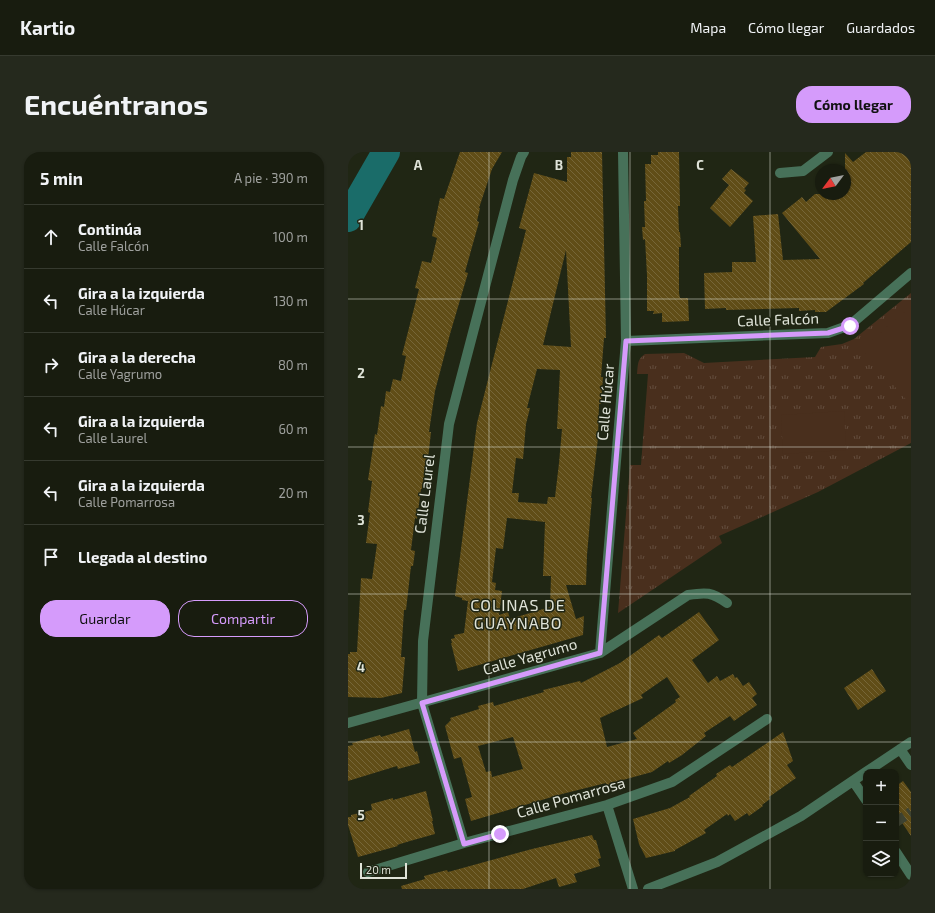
<!DOCTYPE html>
<html lang="es">
<meta charset="utf-8">
<style>
body{margin:0;font-family:"Exo 2",sans-serif;background:#25291d;color:#f1f3f6}
.controls{position:absolute;right:12px;bottom:12px;display:grid;overflow:hidden;border-radius:8px;box-shadow:0 1px 3px #0004}
.controls button{width:36px;height:36px;display:grid;place-items:center;padding:0;border:0;border-bottom:1px solid #363a2f;background:#181c0f;color:#f1f3f6;font:20px sans-serif}
.compass{position:absolute;left:467px;top:12px;width:36px;height:36px;border-radius:50%;background:#181c0f;box-shadow:0 1px 3px #0004;rotate:238deg}
.scale{position:absolute;left:12px;bottom:10px;width:47px;box-sizing:border-box;padding-left:4px;border:2px solid #dfe3d8;border-top:0;font-size:11px;line-height:14px;white-space:nowrap;color:#dfe3d8;-webkit-text-stroke:3px #202614;paint-order:stroke}
.stop{position:absolute;width:12px;height:12px;margin:-9px;border:3px solid #d59bfb;border-radius:50%;background:#fff}
.stop.end{background:#d59bfb;border-color:#fff;box-shadow:0 1px 4px #0008}
.list{margin:0;padding:0;list-style:none}
h2{display:flex;justify-content:space-between;align-items:center;height:52px;margin:0;padding:0 16px;font-size:17px}
h2 small{font-size:13px;font-weight:400;color:#9fa19e}
.list li{display:grid;grid-template-columns:26px 1fr auto;gap:12px;align-items:center;box-sizing:border-box;height:64px;padding:0 16px;border-top:1px solid #363a2f}
.list b{display:block;font-size:15px;white-space:nowrap}
.list p{margin:0;font-size:13px;white-space:nowrap;color:#9fa19e}
.list em{font-size:13px;font-style:normal;color:#9fa19e}
.actions{display:flex;gap:8px;padding:12px 16px}
.actions a{flex:1;padding:9px 0;border:1px solid #d59bfb;border-radius:16px;text-align:center;font-size:14px;color:#d59bfb}
.actions .main{background:#d59bfb;color:#111}
.icon{flex:none;width:22px;height:22px;fill:none;stroke:currentColor;stroke-width:2;stroke-linecap:round;stroke-linejoin:round}
.map{position:relative;flex:none;width:563px;height:737px;overflow:hidden;border-radius:16px}
header{display:flex;align-items:center;gap:24px;box-sizing:border-box;height:56px;padding:0 20px;background:#181c0f;border-bottom:1px solid #363a2f}
header strong{font-size:19px}
nav{display:flex;gap:22px;margin-inline-start:auto;font-size:14px}
.intro{display:flex;align-items:center;justify-content:space-between;box-sizing:border-box;height:96px;padding:0 24px}
h1{margin:0;font-size:28px}
.button{padding:10px 18px;border-radius:16px;background:#d59bfb;color:#111;font-size:14px;font-weight:700}
main{display:flex;gap:24px;padding:0 24px}
aside{flex:1;background:#181c0f;border-radius:16px;box-shadow:0 1px 3px #0004}
.map>svg:first-child{display:block}
.grass{fill:url(#grass-tufts)}
.pitch{fill:#492f1d}
.lines{fill:none;stroke-linecap:round;stroke-linejoin:round}
.river{stroke:#1a6c69;stroke-width:28}
.building{fill:url(#building-back-hatch);fill-rule:evenodd}
.minor-tunnel{stroke:#3d4231;stroke-width:10;stroke-dasharray:10 5;stroke-linecap:butt}
.minor{stroke:#477159;stroke-width:10}
.route{stroke:#d59bfb;stroke-width:5}
.grid{fill:none;stroke:#dfe3d8;stroke-width:1;stroke-opacity:0.55}
.labels{text-anchor:middle;stroke-width:3;stroke-linejoin:round;paint-order:stroke}
.street-label{font-size:15px;fill:#dfe3d8;stroke:#202614}
.neighbourhood-label{font-size:16px;letter-spacing:1px;fill:#dfe3d8;stroke:#202614}
.grid-label{font-size:13px;text-anchor:middle;font-weight:bold;fill:#dfe3d8;stroke:#202614;stroke-width:3;stroke-linejoin:round;paint-order:stroke}
</style>
<header>
<strong>Kartio</strong>
<nav><a>Mapa</a><a>Cómo llegar</a><a>Guardados</a></nav>
</header>
<div class="intro"><h1>Encuéntranos</h1><a class="button">Cómo llegar</a></div>
<main>
<aside>
<h2>5 min<small>A pie · 390 m</small></h2>
<ul class="list">
<li><svg class="icon" aria-label="ahead" viewBox="0 0 24 24"><path d="M12 20V5M6 11l6-6 6 6"/></svg><div><b>Continúa</b><p>Calle Falcón</p></div><em>100 m</em></li>
<li><svg class="icon" aria-label="left" viewBox="0 0 24 24"><path d="M17 20v-9H6M10 6l-5 5 5 5"/></svg><div><b>Gira a la izquierda</b><p>Calle Húcar</p></div><em>130 m</em></li>
<li><svg class="icon" aria-label="right" viewBox="0 0 24 24"><path d="M7 20v-9h11M14 6l5 5-5 5"/></svg><div><b>Gira a la derecha</b><p>Calle Yagrumo</p></div><em>80 m</em></li>
<li><svg class="icon" aria-label="left" viewBox="0 0 24 24"><path d="M17 20v-9H6M10 6l-5 5 5 5"/></svg><div><b>Gira a la izquierda</b><p>Calle Laurel</p></div><em>60 m</em></li>
<li><svg class="icon" aria-label="left" viewBox="0 0 24 24"><path d="M17 20v-9H6M10 6l-5 5 5 5"/></svg><div><b>Gira a la izquierda</b><p>Calle Pomarrosa</p></div><em>20 m</em></li>
<li><svg class="icon" aria-label="arrive" viewBox="0 0 24 24"><path d="M6 21V4h12l-3 4 3 4H6"/></svg><div><b>Llegada al destino</b></div></li>
</ul>
<div class="actions"><a class="main">Guardar</a><a>Compartir</a></div>
</aside>
<div class="map">
<svg width="563" height="737" viewBox="0 0 563 737">
<defs>
<pattern id="grass-tufts" width="24" height="20" patternUnits="userSpaceOnUse"><rect width="24" height="20" fill="#492f1d"/><path d="M3 7l-1-3M5 7V3M7 7l1-3M15 17l-1-3M17 17v-4M19 17l1-3" fill="none" stroke="#634d3d"/></pattern>
<pattern id="building-back-hatch" width="6" height="6" patternUnits="userSpaceOnUse"><rect width="6" height="6" fill="#604d17"/><path d="M-1 5l2 2M0 0l6 6M5-1l2 2" fill="none" stroke="#766638"/></pattern>
</defs>
<rect width="100%" height="100%" fill="#202614"/>
<path class="grass" d="M563,141V291L470,340L371,384L374,391L270,461L282,313H293L300,222H289C290,213 289,207 297,202L336,201L356,211L467,205L473,195L494,192L506,187Z"/>
<path class="pitch" d="M563,154V253L517,201V194Z
M496,259L498,298L435,302L433,263Z"/>
<g class="lines">
<path class="river" d="M0,66L38,0"/>
</g>
<path class="building" d="M112,0H154L144,17L131,56H132L129,69L131,70L117,120L120,121L102,182L87,239L81,280H83L80,307H79L74,337H73L69,367L67,366L63,398L67,399L65,414H63L58,458H56L53,505H57L54,541L33,546L0,545V502H2V500H9L13,426L24,427L29,392L18,391L22,361L20,360L24,329L20,328L27,282L29,283L33,254L36,255L38,239L42,240L45,227L53,229L58,204L54,203L71,137L67,136L74,109L83,111L89,86L84,84L92,46L96,47Z
M223,0H254L258,186H256L253,225H255L253,252H251L250,286L243,346H244L239,403L238,433H218L228,467L236,464L235,483L110,519L103,491H104L103,487L107,486L106,483L116,481L120,449L114,448V446L107,444L129,271L178,78L171,76L186,21L219,30V5H223ZM218,98L223,195L195,193ZM189,217L212,218L209,277H214L211,311L207,345H200L199,352L170,350L171,341H164L168,306L175,307L178,272L182,256H179ZM159,366L197,370L195,424H203L202,455L162,467L160,460L151,463L154,439L147,438L148,431L144,430L148,396L155,397Z
M310,0H331L332,54H330L331,80H332L333,95H331V141L332,146H340L341,169L314,170V161L305,162L306,159H299V123L297,87L295,88L294,75H297L296,49H298L297,12H303V3H310Z
M518,0H563V90L515,131L516,132L478,160H467V158L451,159V156L378,158V156L357,157L356,121L384,120V110H408L405,64L430,62L435,108L472,107L434,61L454,45L458,50L467,42H497V1L505,10Z
M383,17L401,31L396,37L398,38L396,41L405,49L382,75L362,56L381,33L374,27Z
M351,460L371,488L344,508L360,531L369,524L372,529L385,522L387,526L389,525L395,534L401,530L409,542L404,546L409,553L386,569L382,564L356,581L358,584L334,603L321,611L320,609L304,620L271,629L272,630L258,634V631L214,642L123,669L117,647L124,645L113,605L106,607L97,574L103,568L102,566L131,557L130,554L145,550L146,554L196,540L195,538L232,529L233,531L272,511L311,483L314,486ZM319,525L332,545L327,548L328,550L285,581L289,587L259,595L252,566L295,546L293,543ZM165,585L175,617L144,625L143,619L138,620L130,594Z
M524,517L538,539L510,558L496,536Z
M61,577L67,600L69,599L72,611L50,617L49,614L0,629V594L5,593L4,591L32,583L33,585Z
M435,580L445,609L439,613L448,626L421,645L422,647L414,653L415,654L401,664L399,661L387,669L382,662L380,664L379,662L356,678L358,681L327,698V699L298,706L291,692L285,667L322,656L342,645L341,644L369,624L368,622L382,613L384,615Z
M555,629L563,640V684L548,662V634Z
M78,639L85,669H84L87,682L62,689L49,693L50,694L10,705L0,673V665H3V663L24,658L23,652L45,646V648Z
M244,683L246,688H248L253,706L250,707L252,714L226,722L229,730L211,735L208,726L175,737H54L53,734L77,727L76,724L99,718L100,720L184,697Z"/>
<g class="lines">
<path class="minor-tunnel" d="M548,670L563,660"/>
<path class="minor" d="M432,21L455,19L480,0
M278,189L480,181L502,173L563,121
M252,501L278,189L275,0
M0,571L252,501L340,443C358,440 364,440 379,451
M552,597L563,613
M518,620L563,590
M505,629L518,648
M259,653L285,737
M116,691L74,551L75,489L101,272L165,28L173,5L176,0
M548,700L563,723
M20,720L116,691L259,653L324,630L419,567
M300,737L369,710L453,664L518,620"/>
</g>
<g class="lines">
<path class="route" d="M152,682L116,692L74,551L252,501L278,189L480,181L502,174"/>
</g>
<path class="grid" d="M141,0V737M282,0V737M422,0V737M0,147H563M0,295H563M0,442H563M0,590H563"/>
<g class="labels">
<g class="street-label">
<text transform="translate(430 168) rotate(-2)" y="5">Calle Falcón</text>
<text transform="translate(258 250) rotate(-85)" y="5">Calle Húcar</text>
<text transform="translate(77 342) rotate(-83)" y="5">Calle Laurel</text>
<text transform="translate(182 505) rotate(-16)" y="5">Calle Yagrumo</text>
<text transform="translate(223 646) rotate(-16)" y="5">Calle Pomarrosa</text>
</g>
<g class="neighbourhood-label">
<text x="170" y="459">COLINAS DE<tspan x="170" dy="18">GUAYNABO</tspan></text>
</g>
</g>
<g class="grid-label">
<text x="70" y="18">A</text>
<text x="211" y="18">B</text>
<text x="352" y="18">C</text>
<text x="13" y="78">1</text>
<text x="13" y="226">2</text>
<text x="13" y="373">3</text>
<text x="13" y="520">4</text>
<text x="13" y="668">5</text>
</g>
</svg>
<div class="controls">
<button>+</button>
<button>−</button>
<button><svg class="icon" aria-label="layers" viewBox="0 0 24 24"><path d="M12 4l9 5-9 5-9-5zM3 14l9 5 9-5"/></svg></button>
</div>
<svg class="compass" viewBox="-18 -18 36 36"><path d="M0-13l5 13h-10z" fill="#e53935"/><path d="M0 13l5-13h-10z" fill="#9fa19e"/></svg>
<div class="scale">20 m</div>
<div class="stop" style="left:502px;top:174px"></div>
<div class="stop end" style="left:152px;top:682px"></div>
</div>
</main>
